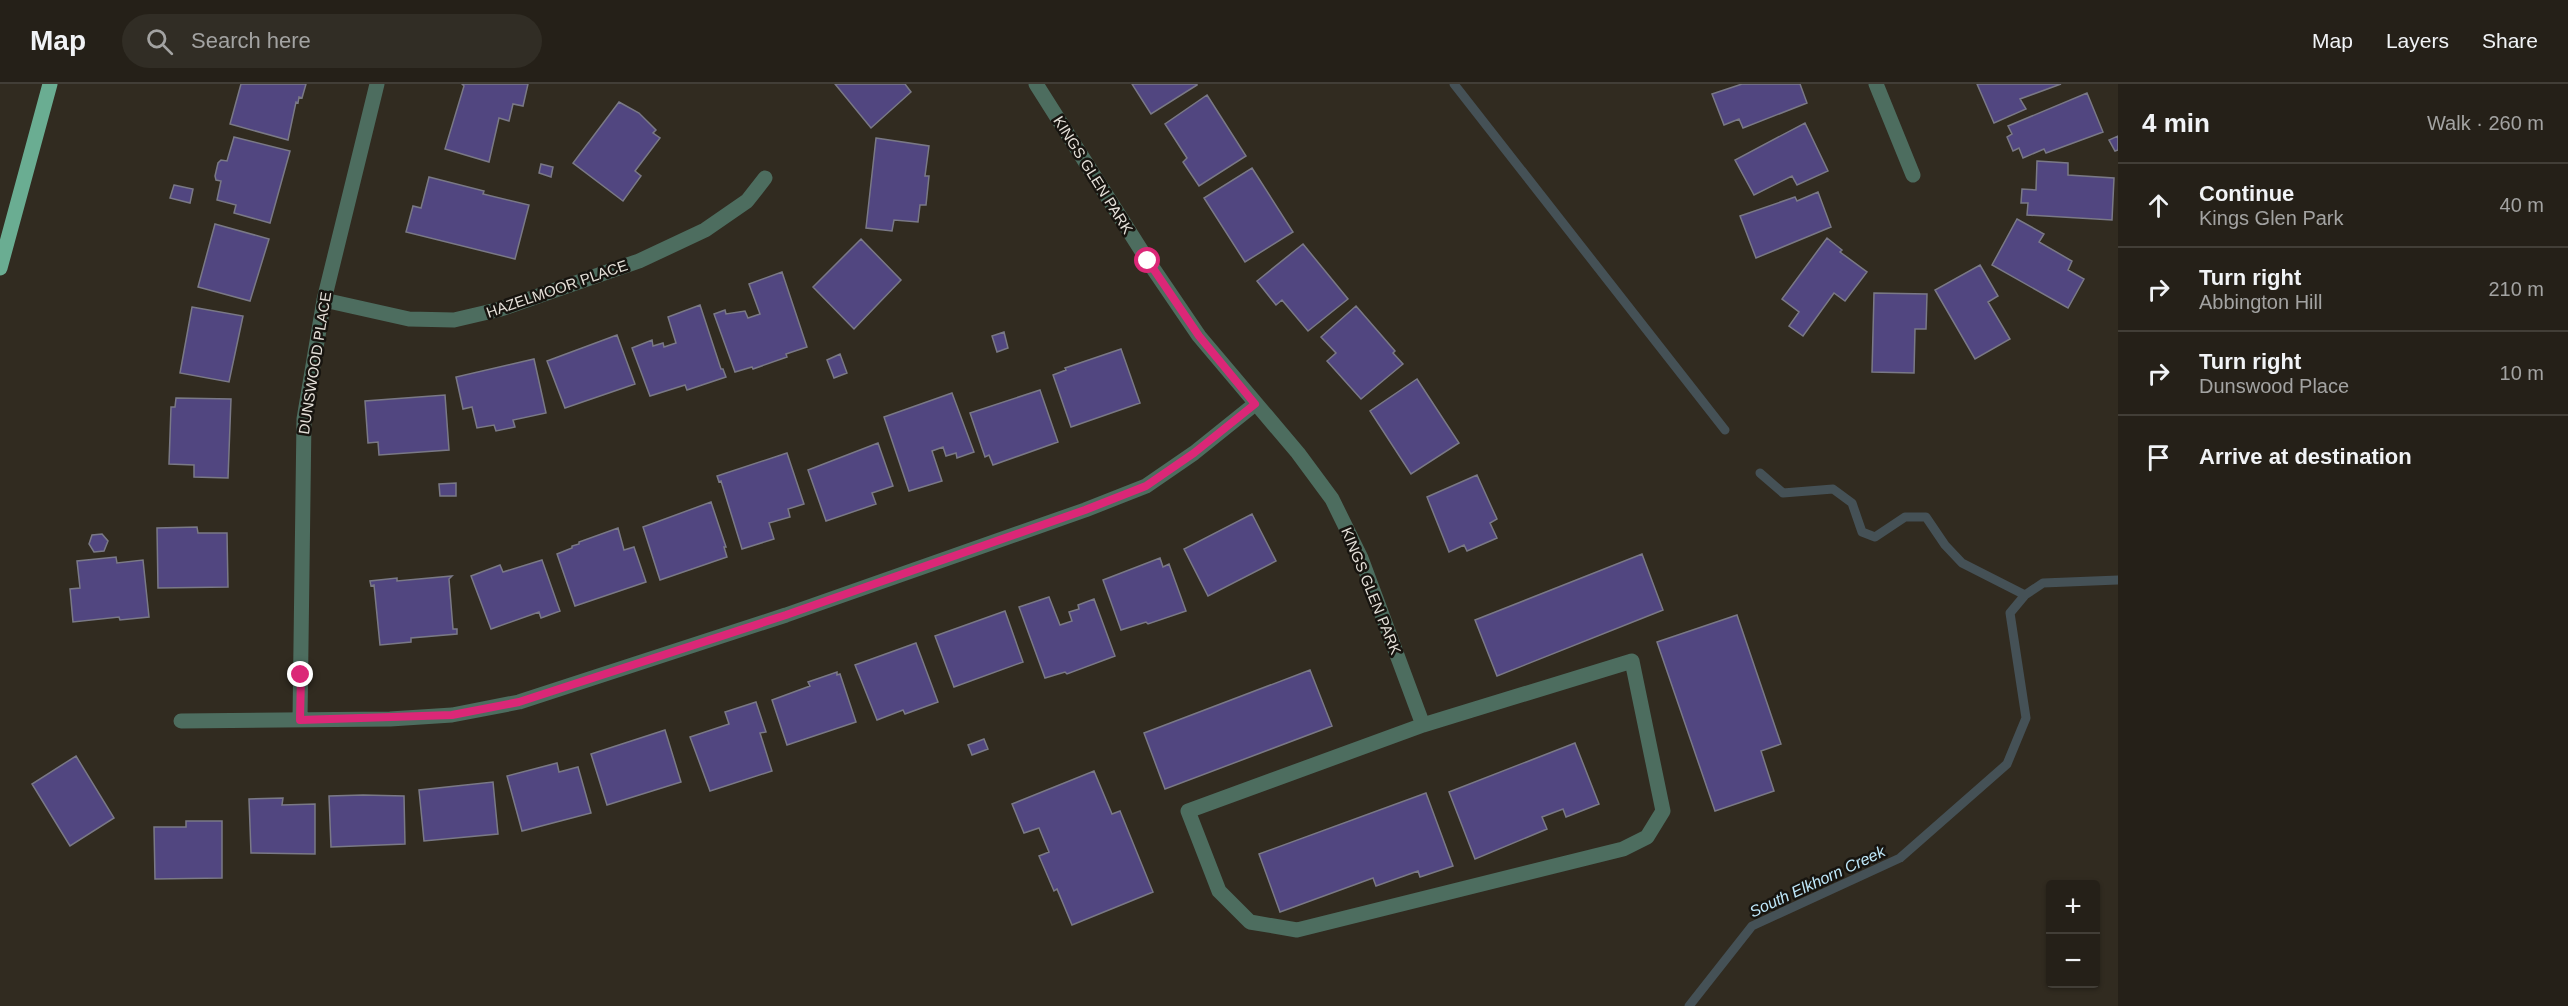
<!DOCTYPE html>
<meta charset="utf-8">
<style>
body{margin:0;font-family:Helvetica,sans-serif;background:#312d25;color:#f1f3f6}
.controls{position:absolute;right:18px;bottom:18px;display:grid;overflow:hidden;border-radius:6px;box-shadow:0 2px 4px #0004}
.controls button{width:54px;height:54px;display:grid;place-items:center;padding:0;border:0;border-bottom:2px solid #423e37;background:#252018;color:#f1f3f6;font:30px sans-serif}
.stop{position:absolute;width:18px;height:18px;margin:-14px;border:4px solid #db2777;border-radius:50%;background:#fff}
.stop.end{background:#db2777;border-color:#fff;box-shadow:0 2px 6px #0008}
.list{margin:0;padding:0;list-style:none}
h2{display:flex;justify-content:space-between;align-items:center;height:78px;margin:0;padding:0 24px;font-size:26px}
h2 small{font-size:20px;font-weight:400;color:#a3a3a2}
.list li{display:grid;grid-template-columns:39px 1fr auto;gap:18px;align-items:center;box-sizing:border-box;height:84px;padding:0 24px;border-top:2px solid #423e37}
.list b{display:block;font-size:22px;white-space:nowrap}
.list p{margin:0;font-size:20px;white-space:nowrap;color:#a3a3a2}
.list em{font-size:20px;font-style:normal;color:#a3a3a2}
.icon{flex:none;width:33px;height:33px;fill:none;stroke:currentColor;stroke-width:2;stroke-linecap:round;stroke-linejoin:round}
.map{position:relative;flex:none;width:2118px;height:922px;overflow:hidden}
header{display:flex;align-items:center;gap:36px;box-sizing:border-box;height:84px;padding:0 30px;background:#252018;border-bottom:2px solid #423e37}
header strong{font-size:28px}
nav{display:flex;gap:33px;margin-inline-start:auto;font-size:21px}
.search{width:420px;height:54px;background:#312d25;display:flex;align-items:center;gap:15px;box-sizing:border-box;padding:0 21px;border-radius:33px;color:#a3a3a2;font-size:22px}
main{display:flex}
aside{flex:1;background:#252018}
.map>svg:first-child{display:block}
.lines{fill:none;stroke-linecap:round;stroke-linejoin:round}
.stream{stroke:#455156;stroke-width:9}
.building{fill:#514680;stroke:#7a7986;stroke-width:1.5}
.minor{stroke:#4d6d5f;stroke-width:15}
.major{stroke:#6aad92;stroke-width:15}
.route{stroke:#db2777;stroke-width:8}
.labels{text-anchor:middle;stroke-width:5;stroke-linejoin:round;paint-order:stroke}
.street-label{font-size:15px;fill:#e5e0d9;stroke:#17140f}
.water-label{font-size:16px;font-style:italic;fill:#bfe8fa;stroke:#17140f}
</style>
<header>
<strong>Map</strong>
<div class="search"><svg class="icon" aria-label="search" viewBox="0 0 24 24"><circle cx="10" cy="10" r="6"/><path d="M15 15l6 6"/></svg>Search here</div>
<nav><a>Map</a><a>Layers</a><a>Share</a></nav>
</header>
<main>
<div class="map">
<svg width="2118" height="922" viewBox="0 0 2118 922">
<rect width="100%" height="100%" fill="#312b20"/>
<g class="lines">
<path class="stream" d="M1454,0L1725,346
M1760,389L1783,409L1833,405L1852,419L1862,448L1875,453L1905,433H1926L1945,461L1962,479L2025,511
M1689,922L1752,842L1900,774L2007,680L2026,634L2010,529L2025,511L2043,499L2118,496"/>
</g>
<path class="building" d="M241,0H306L302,14L299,13L298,19L296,18L288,56L230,40Z
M462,0H528L523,22L513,20L509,37L499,34L489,78L445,65L464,2Z
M835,0H905L911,8L871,44Z
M1132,0H1197V1L1151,30Z
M1742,0H1800L1807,19L1743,44L1739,35L1724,41L1712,10Z
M1977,0H2061L2020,15L2026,25L1994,39Z
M2087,9L2103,48L2046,69L2044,65L2023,74L2019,64L2013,67L2007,53L2012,50L2008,42Z
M1207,11L1246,72L1199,102L1183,78L1187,74L1165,40Z
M619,18L639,29L656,46L653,49L660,54L635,87L641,92L623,117L573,79Z
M1805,39L1828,87L1797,101L1792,92L1754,111L1735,76Z
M2118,52V66L2115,67L2109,56Z
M234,53L290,67L270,139L234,129L236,121L217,116L221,97L216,96L215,92L218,79L221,76L227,77Z
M876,54L929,62L925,92H929L926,121H920L918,138L894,136L892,147L866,144Z
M2037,77L2068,79V91L2114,94L2112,136L2027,131L2028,119H2021L2022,105L2036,106Z
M541,80L553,83L551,93L539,89Z
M1252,84L1293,148L1245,178L1204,114Z
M429,93L484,107L483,110L529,121L515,175L406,148L413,122L421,124Z
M174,101L193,105L190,119L170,114Z
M1818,108L1831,143L1756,174L1740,132L1795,113L1797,117Z
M2017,135L2044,150L2039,158L2072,177L2068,186L2084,195L2068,224L1992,181Z
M215,140L269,155L250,217L198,203Z
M1827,154L1842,166L1840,168L1867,188L1845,217L1834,209L1803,252L1789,242L1799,228L1782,215Z
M861,155L901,196L854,245L813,203Z
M1303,160L1348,215L1308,247L1282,216L1276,221L1257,197Z
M1980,181L1998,212L1988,218L2010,255L1975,275L1935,206Z
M782,188L807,263L786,270L787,273L753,285L752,283L735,288L714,230L725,226L726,230L745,227L748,234L760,230L749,200Z
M1874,209L1927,210L1926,245H1915L1914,289L1872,288Z
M700,221L721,285H723L726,293L687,306L685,301L650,312L632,264L652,256L653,262L663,259L664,263L676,259L668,233Z
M1356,222L1395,267L1393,269L1403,280L1361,315L1327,277L1336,269L1321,253Z
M192,223L243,232L229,298L180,289Z
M1004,248L1008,264L997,268L992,252Z
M617,251L635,300L565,324L547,277Z
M1121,265L1140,319L1071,343L1053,291L1066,286L1065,284Z
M840,270L847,289L834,294L827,276Z
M534,275L546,329L513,336L515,343L496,347L494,341L477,344L472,323L463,325L456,293Z
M1417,295L1459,359L1411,390L1370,327Z
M1040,306L1058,358L993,381L989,371L985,373L970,329Z
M952,309L974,368L957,374L956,369L946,372L943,363L932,367L942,397L909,407L884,333Z
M445,311L449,366L379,371L378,358L368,359L365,317Z
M176,314L231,315L228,394L194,393V381L169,380L171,323H175Z
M878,359L893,402L872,409L876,420L826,437L808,386Z
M787,369L804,420L788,425L790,433L769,439L774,455L742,465L721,397L719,398L717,392Z
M1477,391L1497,435L1490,439L1497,454L1467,467L1464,461L1449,468L1427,413Z
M456,399V412H440L439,400Z
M711,418L726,463H724L727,473L660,496L643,443Z
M1252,430L1276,477L1208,512L1184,465Z
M197,443L198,449H227L228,503L158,504L157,444Z
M618,444L624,466L634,463L646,498L575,522L557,470L572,464V462L579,460V458Z
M102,450L108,457L104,467L94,468L89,460L92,451Z
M1642,470L1663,526L1497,592L1475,536Z
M116,473L117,479L143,476L149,533L120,536L119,533L73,538L70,505L80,504L77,477Z
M1160,474L1163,483L1169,480L1186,527L1148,540L1146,538L1121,546L1103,496Z
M542,476L560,527L541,534L539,528L491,545L471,492L500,481L503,488Z
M452,492L449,495L453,545H457V550L411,554V558L380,561L374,501L371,502L370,497L397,494V497Z
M1049,513L1060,541L1072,537L1069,528L1079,525L1078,521L1094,515L1115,572L1067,590L1065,588L1045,594L1019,523Z
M1005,527L1023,578L954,603L935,552Z
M1737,531L1781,660L1761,667L1774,707L1715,727L1657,558Z
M916,559L938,618L905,630L903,626L877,636L855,581Z
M1310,586L1332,642L1165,705L1144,649Z
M837,588V591L840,590L856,638L787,661L772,616L810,602L808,598Z
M756,618L766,648L760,649L772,687L710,707L690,653L729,640L725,628Z
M665,646L681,698L607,721L591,670Z
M984,655L988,665L972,671L968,661Z
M1575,659L1599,720L1566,733L1563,725L1542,733L1547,745L1475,775L1449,708Z
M76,672L114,734L70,762L32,700Z
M557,679L559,688L578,683L591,729L522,747L507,692Z
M1094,687L1112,730L1120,727L1153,808L1072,841L1057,805L1054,807L1039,772L1049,768L1039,744L1024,749L1012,720Z
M493,698L498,750L424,757L419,706Z
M1426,709L1453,782L1420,793L1418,787L1376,802L1373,794L1280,828L1259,770Z
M363,711L404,712L405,760L331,763L329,712Z
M283,714L282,721L315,720V770L251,769L249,715Z
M186,737H222V794L155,795L154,743H186Z"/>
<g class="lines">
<path class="minor" d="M1036,0L1148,177L1199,252L1298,369L1332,415L1361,474L1423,641
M1876,0L1913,91
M324,216L409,235L454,236L501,225L639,177L705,146L747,117L765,94
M1632,577L1663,727L1647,753L1623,765L1297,846L1250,838L1219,807L1188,727L1423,641Z
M300,636L304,335L324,216L377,0
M181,637L390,635L452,631L519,618L786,531L1085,426L1146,402L1194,369L1255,320"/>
<path class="major" d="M0,184L50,0"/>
</g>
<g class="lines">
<path class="route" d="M301,591L300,636L452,631L519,618L786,531L1085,426L1146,402L1194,369L1255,320L1199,252L1148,177"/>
</g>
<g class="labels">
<g class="street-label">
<text transform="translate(1093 91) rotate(58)" y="5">KINGS GLEN PARK</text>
<text transform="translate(557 205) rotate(-19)" y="5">HAZELMOOR PLACE</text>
<text transform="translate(315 279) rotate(-81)" y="5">DUNSWOOD PLACE</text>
<text transform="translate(1371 507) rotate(68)" y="5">KINGS GLEN PARK</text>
</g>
<g class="water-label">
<text transform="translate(1817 797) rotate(-25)" y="6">South Elkhorn Creek</text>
</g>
</g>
</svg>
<div class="controls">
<button>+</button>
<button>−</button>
</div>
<div class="stop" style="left:1148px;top:177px"></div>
<div class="stop end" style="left:301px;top:591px"></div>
</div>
<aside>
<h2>4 min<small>Walk · 260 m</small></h2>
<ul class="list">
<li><svg class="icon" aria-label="ahead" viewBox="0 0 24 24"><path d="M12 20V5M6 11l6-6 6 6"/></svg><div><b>Continue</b><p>Kings Glen Park</p></div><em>40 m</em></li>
<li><svg class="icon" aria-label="right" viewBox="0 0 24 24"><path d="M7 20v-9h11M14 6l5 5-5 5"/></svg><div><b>Turn right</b><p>Abbington Hill</p></div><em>210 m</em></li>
<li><svg class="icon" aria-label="right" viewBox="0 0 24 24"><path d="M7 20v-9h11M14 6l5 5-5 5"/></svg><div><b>Turn right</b><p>Dunswood Place</p></div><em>10 m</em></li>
<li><svg class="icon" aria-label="arrive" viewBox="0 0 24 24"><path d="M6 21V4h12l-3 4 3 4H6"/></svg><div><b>Arrive at destination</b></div></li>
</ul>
</aside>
</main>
